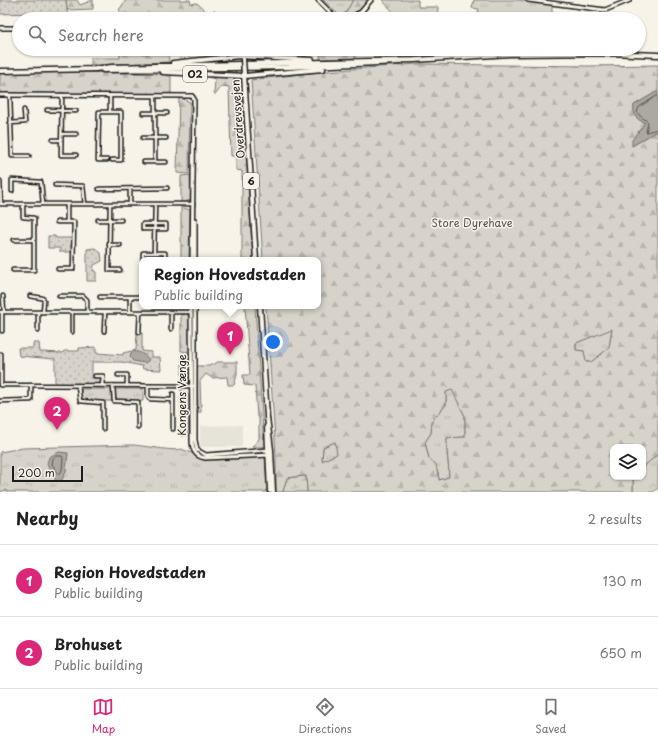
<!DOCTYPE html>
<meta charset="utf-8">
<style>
body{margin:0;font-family:"Playpen Sans",sans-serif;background:#f2f2f2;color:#222}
.controls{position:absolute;right:12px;bottom:12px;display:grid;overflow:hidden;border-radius:8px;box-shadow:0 1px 3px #0004}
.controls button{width:36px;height:36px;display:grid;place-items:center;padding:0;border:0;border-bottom:1px solid #e0e0e0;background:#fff;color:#222;font:20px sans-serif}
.scale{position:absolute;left:12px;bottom:10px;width:71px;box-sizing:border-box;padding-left:4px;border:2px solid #1c1c1c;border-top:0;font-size:11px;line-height:14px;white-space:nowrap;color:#1c1c1c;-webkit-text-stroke:3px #f7f3e8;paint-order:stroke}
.you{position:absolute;left:273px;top:342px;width:14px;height:14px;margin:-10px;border:3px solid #fff;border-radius:50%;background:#1a73e8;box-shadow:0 0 0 6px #1a73e833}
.badge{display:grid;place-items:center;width:26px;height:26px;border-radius:50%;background:#db2777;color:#fff;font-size:13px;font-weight:700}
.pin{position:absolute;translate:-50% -33px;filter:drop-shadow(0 1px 2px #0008)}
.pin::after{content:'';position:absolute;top:21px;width:14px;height:12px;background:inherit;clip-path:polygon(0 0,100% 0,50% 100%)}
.popup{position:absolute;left:139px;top:257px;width:182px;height:52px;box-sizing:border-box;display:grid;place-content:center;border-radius:8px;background:#fff;filter:drop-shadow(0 1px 3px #0005);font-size:13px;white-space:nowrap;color:#767676}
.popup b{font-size:15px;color:#222}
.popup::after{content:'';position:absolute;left:50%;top:100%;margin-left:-8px;border:8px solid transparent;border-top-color:#fff}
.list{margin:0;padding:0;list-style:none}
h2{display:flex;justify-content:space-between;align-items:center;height:52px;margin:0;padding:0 16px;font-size:17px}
h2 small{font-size:13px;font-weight:400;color:#767676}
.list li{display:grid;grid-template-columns:26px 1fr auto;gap:12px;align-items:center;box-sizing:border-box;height:72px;padding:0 16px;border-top:1px solid #e0e0e0}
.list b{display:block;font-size:15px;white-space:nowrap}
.list p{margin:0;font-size:13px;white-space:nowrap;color:#767676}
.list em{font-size:13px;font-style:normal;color:#767676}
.icon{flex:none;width:22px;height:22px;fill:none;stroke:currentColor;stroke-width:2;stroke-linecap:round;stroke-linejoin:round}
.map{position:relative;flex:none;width:658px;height:492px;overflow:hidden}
.search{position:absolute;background:#fff;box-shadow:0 1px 3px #0004;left:12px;right:12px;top:12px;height:44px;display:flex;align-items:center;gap:10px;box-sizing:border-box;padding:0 14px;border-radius:22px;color:#767676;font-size:15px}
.sheet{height:196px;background:#fff}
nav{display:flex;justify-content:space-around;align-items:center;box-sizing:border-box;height:56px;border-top:1px solid #e0e0e0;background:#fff;font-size:11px;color:#767676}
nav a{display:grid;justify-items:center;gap:2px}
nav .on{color:#db2777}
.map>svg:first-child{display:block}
.built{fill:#e6e3d9}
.grass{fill:url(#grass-tufts);stroke:#7a7874}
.forest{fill:url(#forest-firs);stroke:#7a7874;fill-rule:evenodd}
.wetland{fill:url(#wetland-marsh);stroke:#7a7874}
.park{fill:url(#park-dots);stroke:#7a7874}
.water{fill:#aca9a2;stroke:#72716c}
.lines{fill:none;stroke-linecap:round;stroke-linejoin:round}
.shore{stroke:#565452;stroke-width:1}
.minor-casing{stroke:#1c1c1c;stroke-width:5.5}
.tertiary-casing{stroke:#1c1c1c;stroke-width:6}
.primary-casing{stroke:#1c1c1c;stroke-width:7}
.trunk-casing{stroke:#1c1c1c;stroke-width:7}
.minor{stroke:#f7f3e8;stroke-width:2.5}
.tertiary{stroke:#f7f3e8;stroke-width:3}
.primary{stroke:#f7f3e8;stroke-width:4}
.trunk{stroke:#f7f3e8;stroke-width:4}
.primary-bridge-casing{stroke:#1c1c1c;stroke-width:7;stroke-linecap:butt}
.primary-bridge{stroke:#f7f3e8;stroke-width:4}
.labels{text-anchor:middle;stroke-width:3;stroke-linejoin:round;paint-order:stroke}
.shield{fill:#f7f3e8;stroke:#5e5c59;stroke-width:1}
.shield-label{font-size:10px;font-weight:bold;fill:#1c1c1c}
.street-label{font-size:11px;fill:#1c1c1c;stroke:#f7f3e8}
.park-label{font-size:11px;fill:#545351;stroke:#f7f3e8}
</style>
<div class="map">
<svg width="658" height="492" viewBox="0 0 658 492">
<defs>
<pattern id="grass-tufts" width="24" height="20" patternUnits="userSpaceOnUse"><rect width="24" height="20" fill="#d7d3cb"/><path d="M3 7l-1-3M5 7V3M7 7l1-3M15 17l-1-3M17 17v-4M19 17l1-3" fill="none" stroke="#b8b5ae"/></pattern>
<pattern id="forest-firs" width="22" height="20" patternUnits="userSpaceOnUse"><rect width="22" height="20" fill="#d7d3cb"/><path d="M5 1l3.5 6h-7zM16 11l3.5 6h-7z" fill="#b8b5ae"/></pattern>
<pattern id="wetland-marsh" width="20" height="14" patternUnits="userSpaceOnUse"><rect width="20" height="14" fill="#d7d3cb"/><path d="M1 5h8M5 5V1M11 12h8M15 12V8" fill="none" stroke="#b8b5ae"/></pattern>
<pattern id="park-dots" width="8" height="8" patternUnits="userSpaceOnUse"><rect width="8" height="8" fill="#d7d3cb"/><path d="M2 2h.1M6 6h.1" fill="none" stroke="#b8b5ae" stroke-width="1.8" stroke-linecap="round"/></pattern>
</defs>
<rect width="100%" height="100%" fill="#f7f3e8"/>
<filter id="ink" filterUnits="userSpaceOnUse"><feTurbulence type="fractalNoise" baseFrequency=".025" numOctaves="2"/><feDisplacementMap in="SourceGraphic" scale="8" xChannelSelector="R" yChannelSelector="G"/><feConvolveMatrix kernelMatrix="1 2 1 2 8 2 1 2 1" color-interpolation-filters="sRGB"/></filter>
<g filter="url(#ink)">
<path class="built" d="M242,425V447H200V426Z"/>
<path class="grass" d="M323,0H353L345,14L339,15Z
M382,0H418V7H438L437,19H400Z
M474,0H517L552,5V19H475L477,18L479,9L472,8Z
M246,49H306V59L247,55Z
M612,328L609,348L591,362H585L584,351L576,350V343Z
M81,389H143V401H81Z
M452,389L465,416V437L447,438C446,451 449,464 449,477L439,480L438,472L429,459L425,442L431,433L432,420L446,405V392Z
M335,442L338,454L322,461L323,447Z
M132,445C141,445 175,452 181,449L192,453L202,459L265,457L267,492H9L6,490L0,492V452L23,448Z
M658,454V488L653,492H633V477H643V467Z"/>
<path class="forest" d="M66,0H77L80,5L93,0V9L67,10Z
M126,0H190L191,4L197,3L210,15L214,10L215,19L226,16L229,19H146V15L125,16L119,10Z
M353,0H369C362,10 352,17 339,17V15L345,14Z
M120,49H128V52L148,54L155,49H168L169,62L91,65V58H120Z
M321,49H359L355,58L320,59Z
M417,64L588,66L658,65V91L634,105C633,115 636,119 645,123L632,146L655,132L658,133V454L643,467V447H613V477H633V492H307L306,476L287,478L283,492H276V454L266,306H318V260H263L251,80L327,71ZM612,329L609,348L591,362H586L584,351L576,350V343ZM452,390L465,416V437L447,438C446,451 449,463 449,477L439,480L436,465L429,459L425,442L431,433L432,420L446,405V392ZM335,442L337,454L322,461L323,447Z
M71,72L171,74V94H0V73Z
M208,77H233L239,91L243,109L253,260H242V171L236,170V156H231L229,87L222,86L216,94H214L215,79Z
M179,97L190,102L189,174L177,173Z
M190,175L191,200L181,203V176Z
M181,207L190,210L189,260H181Z
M245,306H255L264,447H252L259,439V418L257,417L255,386L244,385L243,375H250Z
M181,314H187L190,319V352L181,351Z
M182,354H189V378L187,381L182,383Z
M218,362H237V375L234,385H228L227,377L212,378L206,374L200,381L201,412H198L197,366H209Z
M181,390L189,396V410L181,412Z
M181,415H189L188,435L182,436L180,431Z"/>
<path class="wetland" d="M306,476L307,492H283L287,478Z"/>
<path class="park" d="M0,0H66L68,17L36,18L34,13L0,14Z
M48,236H55L56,238H72V252H60V248H48Z
M95,248L101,253L102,261L94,265L93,271H96V281H87V249Z
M142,332V351L151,352V357H160L161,370L143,369L142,366L122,362H92V378H101V384H55V359L19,356L18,348H33V343H39L40,352L63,353L64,351H79V348L96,347V353L123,355V353L136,350L137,333Z"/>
<path class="water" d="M658,91V133L655,132L632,146V140L645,123C636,119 633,115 634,105Z
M132,352C138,350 146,355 149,360L145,363L133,361L130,357Z
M59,452L68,453L66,471L62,480L56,481L47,464L49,457Z"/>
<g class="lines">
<path class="shore" d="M658,95L639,107L637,112L640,116L648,122L646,132L658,129
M56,456H62L63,458L62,470L59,475L52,464L53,459Z"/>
<defs>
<path id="minor" d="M62,95L61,155H76
M10,96L12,156H29
M110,96V112
M47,110L76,111
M143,113H167
M10,123L25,122L24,110
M62,134H76
M143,138H166
M53,140H61
M107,160H98L99,112H121V160H112
M155,161V96
M144,162H166
M0,181L1,204
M55,185L83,186L85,204
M99,189L167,188
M12,191V180L41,182L43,204
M0,204H193
M110,204L109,270H120
M130,204V189
M98,220H121
M57,222H74L73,269H58
M67,222V204
M143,224H166V229H143Z
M14,240H34
M109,245H120
M154,253L155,204
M143,259V253H165V258
M13,270H34V218L23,217V204
M3,296L4,312
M30,296L42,298L44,300L43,312
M59,296H83L87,300V312
M100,297H142
M0,312H191
M38,312V331
M72,312V332
M130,312V298
M171,329V312
M2,331V312
M104,331L105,312
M139,332L140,312
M118,375H127V386
M95,376H103L102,386
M0,385L193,386
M1,385V354
M78,386L80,401L103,403V429
M113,386L114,401L138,402V427
M148,386V397L150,399L173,400
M0,401L31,400V385
M173,429V394"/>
<path id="tertiary" d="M318,0L332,14L335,19
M528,0L605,10L630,0
M347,19L361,12L371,0
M0,28H19
M243,49V56
M0,95L192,96L194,99L192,260
M195,220V260
M191,306L192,439C192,449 194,456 205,458L270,455
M195,306V440L197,450L206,455L269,450"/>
<path id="primary" d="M244,74L256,260
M260,306L267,417L271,450L273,492
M267,426L270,491"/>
<path id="trunk" d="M173,63L239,56L312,60
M95,69L112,67L414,60L510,54L610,53L658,55
M103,70L289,67L400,62
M0,71L96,69
M163,72L244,76L323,69"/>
</defs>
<use href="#minor" class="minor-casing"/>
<use href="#tertiary" class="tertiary-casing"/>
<use href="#primary" class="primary-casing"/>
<use href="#trunk" class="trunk-casing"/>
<use href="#minor" class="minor"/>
<use href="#tertiary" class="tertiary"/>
<use href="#primary" class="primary"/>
<use href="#trunk" class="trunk"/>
<defs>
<path id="primary-bridge" d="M243,59L244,74"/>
</defs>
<use href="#primary-bridge" class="primary-bridge-casing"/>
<use href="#primary-bridge" class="primary-bridge"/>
</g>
</g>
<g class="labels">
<g class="shield">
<rect x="183" y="66" width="24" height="16" rx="3"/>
<rect x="243" y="173" width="16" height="16" rx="3"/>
</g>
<g class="shield-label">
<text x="195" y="78">O2</text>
<text x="251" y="185">6</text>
</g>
<g class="street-label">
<text transform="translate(238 119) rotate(-94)" y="4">Overdrevsvejen</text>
<text transform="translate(182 395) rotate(-90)" y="4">Kongens Vænge</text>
</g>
<g class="park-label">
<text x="472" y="227">Store Dyrehave</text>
</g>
</g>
</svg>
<div class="controls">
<button><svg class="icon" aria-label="layers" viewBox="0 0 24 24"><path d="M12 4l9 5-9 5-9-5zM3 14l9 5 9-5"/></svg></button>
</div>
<div class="scale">200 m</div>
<div class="you"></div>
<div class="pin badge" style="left:230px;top:355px">1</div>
<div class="popup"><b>Region Hovedstaden</b>Public building</div>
<div class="pin badge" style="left:57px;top:430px">2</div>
<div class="search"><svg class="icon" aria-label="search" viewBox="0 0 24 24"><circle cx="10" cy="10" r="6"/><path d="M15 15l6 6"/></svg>Search here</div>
</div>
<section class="sheet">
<h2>Nearby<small>2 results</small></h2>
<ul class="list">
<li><span class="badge">1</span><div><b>Region Hovedstaden</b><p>Public building</p></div><em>130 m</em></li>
<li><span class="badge">2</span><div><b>Brohuset</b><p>Public building</p></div><em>650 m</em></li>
</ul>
</section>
<nav>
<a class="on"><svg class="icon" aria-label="map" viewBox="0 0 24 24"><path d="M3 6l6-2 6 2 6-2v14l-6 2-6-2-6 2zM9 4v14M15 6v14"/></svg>Map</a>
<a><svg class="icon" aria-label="directions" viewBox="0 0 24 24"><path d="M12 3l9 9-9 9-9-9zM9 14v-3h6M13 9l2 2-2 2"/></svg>Directions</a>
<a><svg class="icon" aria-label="saved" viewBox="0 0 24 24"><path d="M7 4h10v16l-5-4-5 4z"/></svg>Saved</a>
</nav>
